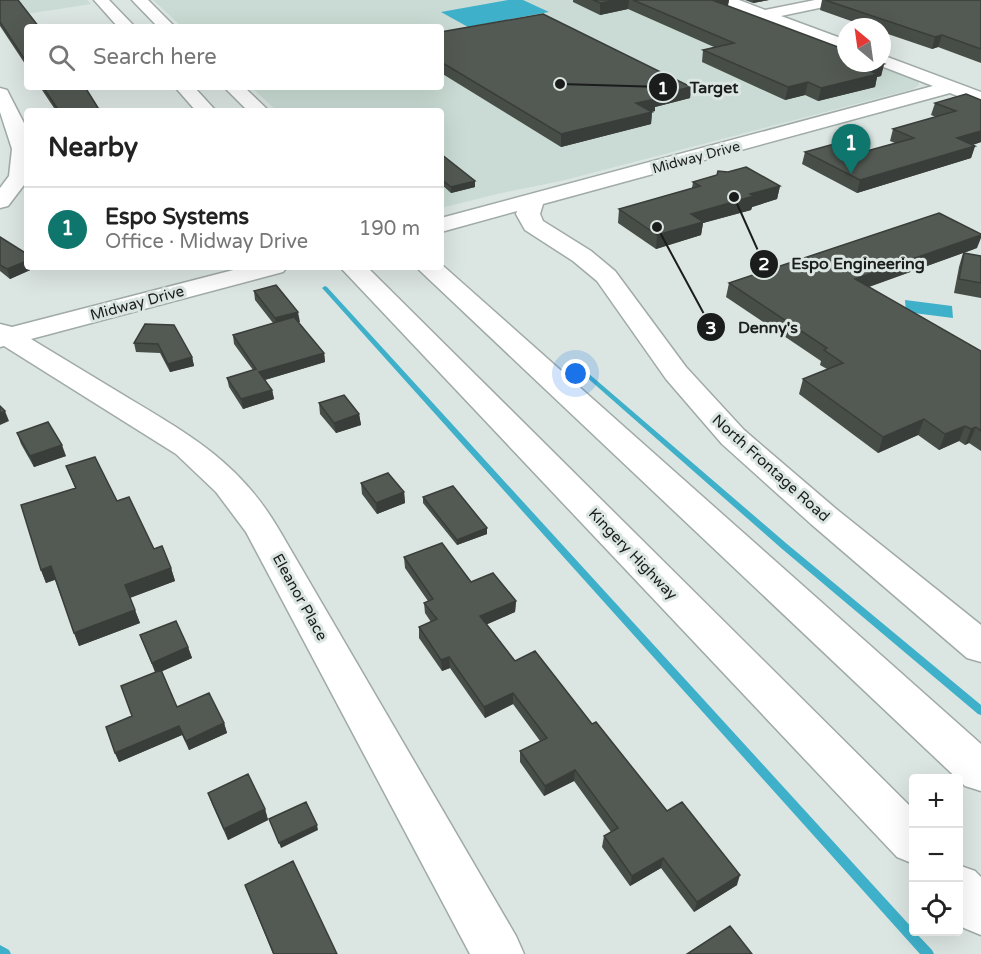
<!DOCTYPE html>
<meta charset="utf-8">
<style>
body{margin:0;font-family:"Varela Round",sans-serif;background:#f6f6f6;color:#222}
.controls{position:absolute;right:18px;bottom:18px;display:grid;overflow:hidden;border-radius:6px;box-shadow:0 6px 24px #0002}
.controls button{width:54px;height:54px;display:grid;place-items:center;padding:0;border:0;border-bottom:2px solid #e0e0e0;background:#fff;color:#222;font:30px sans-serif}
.compass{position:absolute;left:837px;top:18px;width:54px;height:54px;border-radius:50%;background:#fff;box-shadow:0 6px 24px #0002;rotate:331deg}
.you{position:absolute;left:576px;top:374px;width:21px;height:21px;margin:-15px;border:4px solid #fff;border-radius:50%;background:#1a73e8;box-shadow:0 0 0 9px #1a73e833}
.badge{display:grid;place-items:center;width:39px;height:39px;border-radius:50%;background:#0f766e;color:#fff;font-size:20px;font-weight:700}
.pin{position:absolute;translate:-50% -50px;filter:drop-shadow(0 2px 3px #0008)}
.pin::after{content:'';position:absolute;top:32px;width:21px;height:18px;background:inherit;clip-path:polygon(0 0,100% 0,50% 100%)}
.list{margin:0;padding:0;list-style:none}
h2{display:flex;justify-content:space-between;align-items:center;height:78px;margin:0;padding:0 24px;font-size:26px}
h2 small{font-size:20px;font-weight:400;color:#767676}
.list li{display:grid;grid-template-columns:39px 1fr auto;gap:18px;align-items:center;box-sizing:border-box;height:84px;padding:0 24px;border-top:2px solid #e0e0e0}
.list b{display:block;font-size:22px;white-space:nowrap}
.list p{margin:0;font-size:20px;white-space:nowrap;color:#767676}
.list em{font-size:20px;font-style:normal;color:#767676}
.icon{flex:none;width:33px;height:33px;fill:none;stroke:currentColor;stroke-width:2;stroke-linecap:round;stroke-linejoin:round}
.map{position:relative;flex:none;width:981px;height:954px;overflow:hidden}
.search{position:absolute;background:#fff;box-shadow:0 6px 24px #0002;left:24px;top:24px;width:420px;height:66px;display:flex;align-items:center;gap:15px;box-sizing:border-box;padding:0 21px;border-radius:6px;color:#767676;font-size:22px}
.panel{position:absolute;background:#fff;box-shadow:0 6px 24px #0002;left:24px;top:108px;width:420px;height:162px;border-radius:6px}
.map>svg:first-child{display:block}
.built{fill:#c9dbd4}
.water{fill:#3eb0c9}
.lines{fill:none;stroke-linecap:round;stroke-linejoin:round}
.stream{fill:#3eb0c9;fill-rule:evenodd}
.minor-casing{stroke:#a0aaa6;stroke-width:3}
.highway-casing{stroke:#a0aaa6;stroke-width:3}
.minor{fill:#fff;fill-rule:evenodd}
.highway{fill:#fff;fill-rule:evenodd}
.wall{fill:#474d47}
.shaded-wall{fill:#3a3e3a}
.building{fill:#535953;stroke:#3a3e3a;stroke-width:1.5}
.labels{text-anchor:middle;stroke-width:6;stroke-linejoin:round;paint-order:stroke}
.far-street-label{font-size:14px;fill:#1a1d1c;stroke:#dbe5e1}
.street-label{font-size:15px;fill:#1a1d1c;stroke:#dbe5e1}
.leader{fill:none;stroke:#1a1d1c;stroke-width:2}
.callout-dot{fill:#1a1d1c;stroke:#dbe5e1;stroke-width:2}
.mark-label{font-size:18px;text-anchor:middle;font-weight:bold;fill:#fff}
.callout-label{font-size:16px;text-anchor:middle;font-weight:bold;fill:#1a1d1c;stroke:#dbe5e1;stroke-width:6;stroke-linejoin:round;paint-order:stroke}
</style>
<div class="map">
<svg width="981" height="954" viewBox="0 0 981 954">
<rect width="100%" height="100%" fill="#dbe5e1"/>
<path class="built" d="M0,0H87L91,4L0,18Z
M153,0H713L846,51V63H877L910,76L918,80L919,85L913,89L565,180L497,194L441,208V111H277L251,87H441V27H182Z"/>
<path class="water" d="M508,0H523L549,12L468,27L441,12Z
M905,300L952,306L953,318L906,312Z"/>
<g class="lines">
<path class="stream" d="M325,286L327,287L914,930V932H915L932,950L934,954H920L323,289L322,288Z
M586,372L588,373L787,544L981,705V715L978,714L781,548L584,375L583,374L584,373Z
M0,945L9,950L11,954H0Z"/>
<defs>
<path id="minor" d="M718,0H739L765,10L815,0H845L838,4L781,16L846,40V51L720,3Z
M882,55L981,92V105L950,93L543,204L540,214L543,221L591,251L615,271L686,367L744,430L835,508L981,625V662L967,658L811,524L722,444L666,379L597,281L573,261L525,230L516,214L517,211L441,232V218L933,86L876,64L882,63Z
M0,88L7,90L9,94L27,129V181L8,206L0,208V188L9,176L12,149L0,112Z
M245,267H287L283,272L31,339C64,359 97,379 130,399C192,436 240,464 278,528L516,936L524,954H470L246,532L216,492L176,454L4,346L0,347V324L12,327Z"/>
<path id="highway" d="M94,0H109L135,27H118Z
M132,0H148L175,27H158Z
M175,87H194L216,111H196Z
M224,87H244L269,111H248Z
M441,264L981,744V791L965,786L416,267H441Z
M340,267H367L914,810V864L897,857Z
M958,865L975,871L981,877V935L964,928L958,923Z"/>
</defs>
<use href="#minor" class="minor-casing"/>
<use href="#highway" class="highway-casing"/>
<use href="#minor" class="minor"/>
<use href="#highway" class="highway"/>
</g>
<path class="wall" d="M0,0L27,27V67L0,26Z
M573,0H729L728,6L884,64L881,76L877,77L875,87L818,101L805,95L785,100L702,62L703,50L714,47L628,9L600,15L573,2Z
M745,0H769L753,3Z
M822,0H981V63L938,47L932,49L882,32V27H868L820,10Z
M441,32L691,87L690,98L655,107V111L651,112H652L651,124L561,147L441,73Z
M40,87H85L100,111H56Z
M966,94L981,142L973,145L975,146L971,158L857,193L802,164L805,152L856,154L895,143L890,141L893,129L936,117L931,115L935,103Z
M441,154L475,181V187L451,193L441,184Z
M693,182L780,186L777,199L752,207L751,210L703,223L701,235L656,249L618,223L619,209L692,188Z
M0,237L27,267H37L10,279L0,271Z
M977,248L964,253L981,256V298L954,293L959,267L963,253L869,287L981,351V451L969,443L965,445L959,441L939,450L918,435L878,453L799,394L803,379L827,369L820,365L821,361L726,297L729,283Z
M254,291L300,322H298L324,353L325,362L265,380L272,390L274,399L243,409L229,387L227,378L253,370L234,344L233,335L273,323L255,300Z
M145,324L192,357L194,366L170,372L160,353L136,352L134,343Z
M319,403L359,414L361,425L336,433L320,414Z
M17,433L66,456L34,467L21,444Z
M66,466L117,501L154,549L171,568L175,581L130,598L140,623L79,646L55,580L46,583L41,570L75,488Z
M361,483L404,492L405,503L377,514L362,494Z
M423,497L487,528V534L457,545L423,503Z
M404,557L471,582L516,601L515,612L487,624L515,661L592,724L667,811L737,885L694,912L661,868L630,886L602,847L604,836L611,832L574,781L544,796L520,762V751L540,741L513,704L485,718L450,668L442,671L419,638V627L431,622L425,613L424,603L428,601L405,568Z
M140,635L188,647L192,658L162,671L177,707L224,723L227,733L189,750L182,735L119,762L115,753L132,716L155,672Z
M208,793L265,809L268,820L228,840L212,804Z
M245,885L337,954H273Z"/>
<path class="shaded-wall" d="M619,0H629L628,9L600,15V3Z
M712,0H729L727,8Z
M754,0H769L753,3Z
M942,35L938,47L932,49L935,37Z
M884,64L881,76L877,77L875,87L818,101L821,88L864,69Z
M808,82L805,95L785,100L788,87Z
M691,87L690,98L655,107V111L635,115L636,103L651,96Z
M652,112L651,124L561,147V134Z
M981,131V142L953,151L957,138Z
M975,146L971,158L857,193L860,180Z
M475,181V187L451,193V187Z
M780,186L777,199L752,207L751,210L703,223L701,235L656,249L657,235L691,214L750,194Z
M981,235V238L977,248L851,293L855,279Z
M27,261V267H37L10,279L7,269Z
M298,312L300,322L277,328L275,318Z
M324,353L325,362L261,381L259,372Z
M192,357L194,366L170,372L168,364Z
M272,390L274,399L243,409L241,399Z
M5,411L9,421L0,425V413Z
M359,414L361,425L336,433L334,423Z
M924,419L918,435L878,453L883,437Z
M965,426L959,441L939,450L945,434Z
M976,427L969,443L965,445L971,429Z
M62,445L66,456L34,467L30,456Z
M404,492L405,503L377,514L376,503Z
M487,528V534L457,545V540Z
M51,566L56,579L46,583L41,570Z
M171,568L175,581L129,598L125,585Z
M516,601L515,612L481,627L480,616Z
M135,610L140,623L79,646L74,633Z
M188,647L192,658L156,674L152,663Z
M449,657L450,668L442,671L441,660Z
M513,693V704L485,718L484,707Z
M224,723L227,733L189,750L186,741Z
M179,726L182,735L119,762L115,753Z
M575,770L574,781L544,796L545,786Z
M265,809L268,820L228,840L224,829Z
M317,825L318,830L281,848L279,843Z
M663,858L661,868L630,886L632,876Z
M740,875L737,885L694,912L697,902Z"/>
<path class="building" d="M0,0H18L39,27H27V63L0,22Z
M593,0H619L600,3Z
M633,0H713H712L846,50V63H881L884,64L864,69L878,74L821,88L808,82L788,87L703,50L734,43Z
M825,0H981V49L942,35L935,37Z
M543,14L691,87L651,96L656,99L636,103L652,112L561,134L441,62V32Z
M43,87H85L100,111H59Z
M966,94L981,100V131L957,138L975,146L860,180L805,152L834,144L856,154L914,138L893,129L956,111L935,103Z
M441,154L475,181L451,187L441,179Z
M746,167L780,186L750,194L754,196L691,214L703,222L657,235L619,209L700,186L693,182L717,175L718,171L728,172Z
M939,213L981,234V235L855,279L981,351V431L976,427L971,429L965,426L945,434L924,419L883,437L803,379L843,363L824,350L827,348L729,283Z
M0,237L27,254V261L7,269L0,265Z
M964,253L981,256V283L959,279Z
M276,285L298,312L275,318L254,291Z
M294,317L324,353L259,372L272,390L241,399L227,378L256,369L233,335Z
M145,324L174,325L192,357L168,364L158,344L134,343Z
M344,395L359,414L334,423L319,403Z
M0,406L5,411L0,413Z
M48,422L62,445L30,456L17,433Z
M95,457L117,501L129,497L154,549L162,546L171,568L125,585L135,610L74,633L51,566L41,570L21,505L76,488L66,466Z
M388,473L404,492L376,503L361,483Z
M453,486L487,528L457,540L423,497Z
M442,543L471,582L493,573L516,601L480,616L515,661L535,651L592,724L596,722L667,811L682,802L740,875L697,902L663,858L632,876L604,836L618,828L575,770L545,786L520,751L547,738L513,693L484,707L449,657L441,660L419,627L437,619L424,603L433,599L404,557Z
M176,621L188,647L152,663L140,635Z
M161,670L177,707L209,693L224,723L186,741L179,726L115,753L106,727L132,716L121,686Z
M248,774L265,809L224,829L208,793Z
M306,802L317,825L279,843L269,819Z
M293,861L337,954H274L245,885Z
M730,926L752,954H687Z"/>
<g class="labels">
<g class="far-street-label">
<text transform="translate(696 157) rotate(-15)" y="5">Midway Drive</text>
</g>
<g class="street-label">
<text transform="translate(137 303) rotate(-15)" y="5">Midway Drive</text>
<text transform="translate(771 468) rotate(42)" y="5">North Frontage Road</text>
<text transform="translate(633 554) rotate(46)" y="5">Kingery Highway</text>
<text transform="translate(300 597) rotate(61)" y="5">Eleanor Place</text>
</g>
</g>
<path class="leader" d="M560 84L663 87M734 197L764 264M657 227L711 327"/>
<g class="callout-dot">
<circle cx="560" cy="84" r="6"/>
<circle cx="734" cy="197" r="6"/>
<circle cx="657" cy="227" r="6"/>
<circle cx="663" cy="87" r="15"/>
<circle cx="764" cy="264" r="15"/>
<circle cx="711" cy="327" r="15"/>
</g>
<g class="mark-label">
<text x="663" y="94">1</text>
<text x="764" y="270">2</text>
<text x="711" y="334">3</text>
</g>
<g class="callout-label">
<text x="714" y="93">Target</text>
<text x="858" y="269">Espo Engineering</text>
<text x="768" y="333">Denny's</text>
</g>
</svg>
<div class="controls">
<button>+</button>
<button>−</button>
<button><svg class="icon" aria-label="locate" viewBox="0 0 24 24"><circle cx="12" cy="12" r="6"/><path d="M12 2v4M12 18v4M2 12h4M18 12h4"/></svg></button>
</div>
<svg class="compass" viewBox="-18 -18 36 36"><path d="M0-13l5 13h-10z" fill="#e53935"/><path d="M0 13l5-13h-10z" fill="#767676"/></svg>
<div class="you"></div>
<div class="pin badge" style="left:851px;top:174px">1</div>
<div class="search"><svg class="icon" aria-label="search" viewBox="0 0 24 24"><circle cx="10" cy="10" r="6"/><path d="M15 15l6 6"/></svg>Search here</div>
<section class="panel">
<h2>Nearby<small></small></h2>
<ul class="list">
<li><span class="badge">1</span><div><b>Espo Systems</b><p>Office · Midway Drive</p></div><em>190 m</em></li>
</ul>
</section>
</div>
